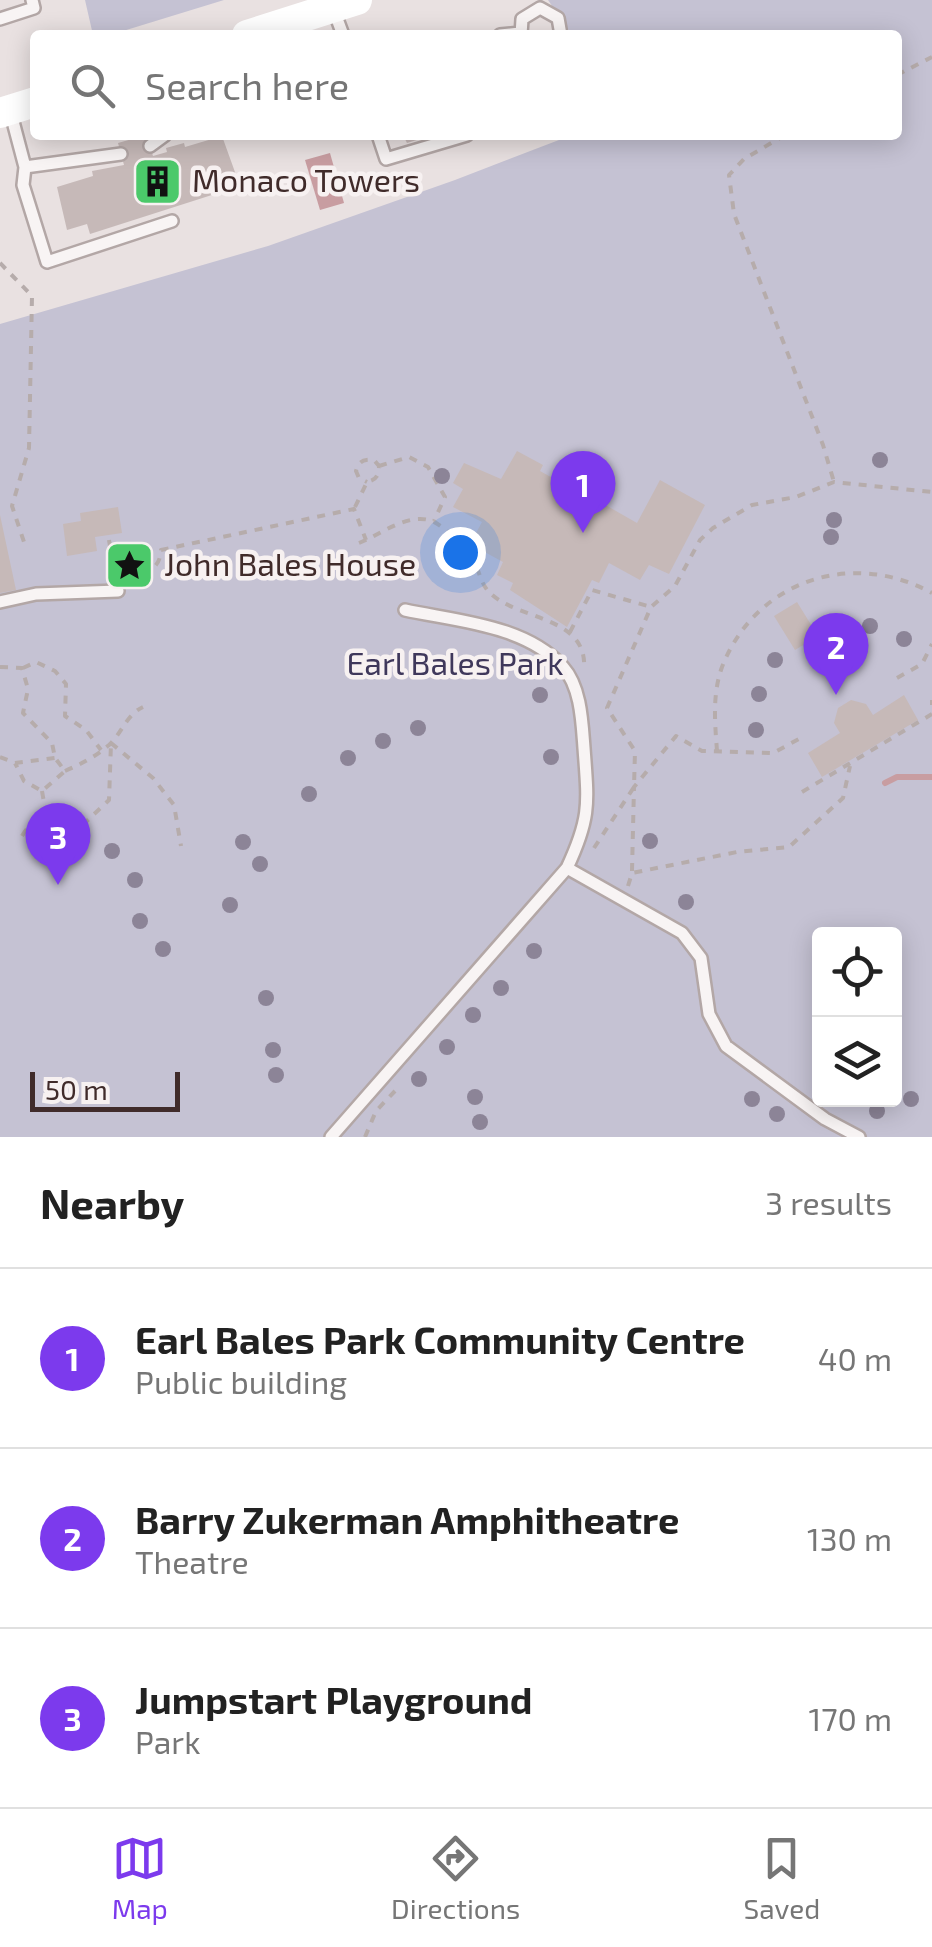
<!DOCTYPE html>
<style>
body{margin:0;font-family:"Exo 2",sans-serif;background:#f6f6f6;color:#222}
.controls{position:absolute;right:30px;bottom:30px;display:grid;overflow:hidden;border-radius:10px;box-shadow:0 5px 25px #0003}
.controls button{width:90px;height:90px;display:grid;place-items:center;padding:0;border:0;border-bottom:2px solid #e0e0e0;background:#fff;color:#222;font:50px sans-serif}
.scale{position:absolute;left:30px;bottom:25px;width:150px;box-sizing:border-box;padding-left:10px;border:5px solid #402b2a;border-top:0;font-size:28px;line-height:35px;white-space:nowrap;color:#402b2a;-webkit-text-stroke:8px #f7f1f1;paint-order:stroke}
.you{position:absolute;left:460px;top:552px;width:35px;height:35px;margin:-25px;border:8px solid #fff;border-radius:50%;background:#1a73e8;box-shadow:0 0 0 15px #1a73e833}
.badge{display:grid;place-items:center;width:65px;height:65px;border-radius:50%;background:#7c3aed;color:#fff;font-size:32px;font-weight:700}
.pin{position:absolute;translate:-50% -82px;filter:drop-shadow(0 2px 5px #0008)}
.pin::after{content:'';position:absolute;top:52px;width:35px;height:30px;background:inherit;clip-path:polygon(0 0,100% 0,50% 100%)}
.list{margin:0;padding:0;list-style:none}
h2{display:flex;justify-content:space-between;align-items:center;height:130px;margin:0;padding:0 40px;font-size:42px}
h2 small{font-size:32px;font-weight:400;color:#767676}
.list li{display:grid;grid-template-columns:65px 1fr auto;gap:30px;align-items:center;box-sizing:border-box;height:180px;padding:0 40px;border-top:2px solid #e0e0e0}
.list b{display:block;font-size:38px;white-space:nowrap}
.list p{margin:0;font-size:32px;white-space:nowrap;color:#767676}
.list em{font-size:32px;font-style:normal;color:#767676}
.icon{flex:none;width:55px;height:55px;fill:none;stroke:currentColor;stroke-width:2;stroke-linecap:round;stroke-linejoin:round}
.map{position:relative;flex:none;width:932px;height:1137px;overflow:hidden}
.search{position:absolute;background:#fff;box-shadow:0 5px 25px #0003;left:30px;right:30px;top:30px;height:110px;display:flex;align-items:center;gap:25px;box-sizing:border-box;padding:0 35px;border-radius:10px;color:#767676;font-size:38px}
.sheet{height:670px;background:#fff}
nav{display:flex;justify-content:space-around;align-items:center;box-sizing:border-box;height:140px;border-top:2px solid #e0e0e0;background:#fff;font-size:28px;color:#767676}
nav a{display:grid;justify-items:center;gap:5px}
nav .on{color:#7c3aed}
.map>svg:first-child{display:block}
.green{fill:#c5c2d3;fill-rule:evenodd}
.water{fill:#c89da1}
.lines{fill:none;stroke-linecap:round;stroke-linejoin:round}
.stream{stroke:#c89da1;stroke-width:6}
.building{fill:#c6b9b8}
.lane-casing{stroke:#b3a7a6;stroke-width:16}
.path{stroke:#b6acab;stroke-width:4;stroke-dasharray:8 8;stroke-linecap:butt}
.lane{stroke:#f8f4f4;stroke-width:11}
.secondary{stroke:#fff;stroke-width:30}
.tree{fill:#8c8497}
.labels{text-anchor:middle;stroke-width:9;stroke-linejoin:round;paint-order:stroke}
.poi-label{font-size:32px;fill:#402b2a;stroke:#f7f1f1;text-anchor:start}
.park-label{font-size:32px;fill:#3f385b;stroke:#f7f1f1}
</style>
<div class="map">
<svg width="932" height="1137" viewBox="0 0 932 1137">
<rect width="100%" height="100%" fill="#e9e1e1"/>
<path class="green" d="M85,0H224L110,35H93Z
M548,0H932V1137H0V324L268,246L455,180L572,135H897V35H572ZM820,934H894V1100H820Z"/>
<path class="water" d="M330,153L344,203L320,210L305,160Z"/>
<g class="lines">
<path class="stream" d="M885,783L897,777H932"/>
</g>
<path class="building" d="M146,135L153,156L167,152L166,148L184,143L185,147L222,136L240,186L90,234L87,224L67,230L57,187L93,176L92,171L124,165L118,143Z
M403,135H423V138L407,143Z
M517,451L543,465L540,471L576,491L579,483L605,497L602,503L637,523L660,480L705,505L669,574L649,565L640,580L609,563L599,583L592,580L567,627L510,590L513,583L497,575L503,562L470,544L482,522L453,507L463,489L453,483L464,463L501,479Z
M118,507L122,533L95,537L97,551L67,556L63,524L81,521L80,513Z
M0,515L16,590L0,593Z
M797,602L818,636L795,650L774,616Z
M904,695L918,720L822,777L808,753L840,733L834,723L838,708L851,700L866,704L873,715Z"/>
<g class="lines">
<defs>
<path id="lane" d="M333,8L343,35
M0,19L34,8L32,0
M500,35L520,33
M521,35L522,19L540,8L558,18L561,35
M11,114L25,167L23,185L47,262L172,221
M378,135L386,159L467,135
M150,146L165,135
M25,167L121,154
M0,602L36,594L118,591
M567,868L682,933L701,958L709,1014L726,1046L825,1119L859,1137
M331,1137L567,868C591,817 588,803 584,748C582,722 581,687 563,667C526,625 456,621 405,610"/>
</defs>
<use href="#lane" class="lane-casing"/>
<path class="path" d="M897,75L932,57
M785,135L744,159L729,175L734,214L823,445L834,482
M0,263L32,296L29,448L12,506L25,545
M379,466L409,457L428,467L445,497L434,521
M355,507L367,482C376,480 379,476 379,466L374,460C363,459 359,461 356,471L359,478L367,482
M109,540L115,577
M359,543C380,535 408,512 432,521C443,525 465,547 472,558C479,568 480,583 489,592C517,621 588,615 584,669
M139,587L138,576C152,570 160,566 161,550L354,509L366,540
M570,632L592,590L651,607
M0,667L22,668L28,689L23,713L52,743L55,758L65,771L42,791L24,781L15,763
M23,668L36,662L55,671L66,684L65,716L86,730L101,750
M897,678L922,664L932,644
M932,700V705
M111,743L153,778L174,805L181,846
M717,751C715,723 712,695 722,667C756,580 852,549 932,593
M0,757L15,763L55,758
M65,771C81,764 95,757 109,745C122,733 126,715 143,707
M42,791L47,820
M802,792L932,714
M22,836C31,820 42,819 58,823C73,833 74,843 69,859
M71,836L109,800L111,743
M594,848L634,787L635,751L607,708L651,607L675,586L700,540L713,528L752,505L796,497L834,482L932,492
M632,871L634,787L676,736L702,751L773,753L799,739
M628,886L632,873L737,852L789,847L843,798L850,766
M365,1137L376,1111L395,1091"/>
<use href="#lane" class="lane"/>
<path class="secondary" d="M247,35L357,0
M0,113L35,102"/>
</g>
<g class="tree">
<circle cx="880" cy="460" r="8"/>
<circle cx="442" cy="476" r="8"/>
<circle cx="834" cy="520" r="8"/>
<circle cx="831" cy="537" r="8"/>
<circle cx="835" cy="624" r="8"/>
<circle cx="870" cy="626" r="8"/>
<circle cx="904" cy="639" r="8"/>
<circle cx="775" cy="660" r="8"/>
<circle cx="759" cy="694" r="8"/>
<circle cx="540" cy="695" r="8"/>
<circle cx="418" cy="728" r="8"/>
<circle cx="756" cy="730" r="8"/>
<circle cx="383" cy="741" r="8"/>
<circle cx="551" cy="757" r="8"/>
<circle cx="348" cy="758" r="8"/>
<circle cx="309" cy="794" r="8"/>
<circle cx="650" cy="841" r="8"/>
<circle cx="243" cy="842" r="8"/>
<circle cx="112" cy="851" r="8"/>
<circle cx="260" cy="864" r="8"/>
<circle cx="135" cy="880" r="8"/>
<circle cx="686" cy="902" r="8"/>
<circle cx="230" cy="905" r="8"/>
<circle cx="140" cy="921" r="8"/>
<circle cx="163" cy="949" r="8"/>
<circle cx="534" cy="951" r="8"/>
<circle cx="501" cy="988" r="8"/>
<circle cx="266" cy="998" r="8"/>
<circle cx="473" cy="1015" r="8"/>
<circle cx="447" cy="1047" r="8"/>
<circle cx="273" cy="1050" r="8"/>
<circle cx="276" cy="1075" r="8"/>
<circle cx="419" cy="1079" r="8"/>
<circle cx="475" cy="1097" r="8"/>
<circle cx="752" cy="1099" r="8"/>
<circle cx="911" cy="1099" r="8"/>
<circle cx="877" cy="1111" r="8"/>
<circle cx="777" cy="1114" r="8"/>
<circle cx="480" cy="1122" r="8"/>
</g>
<defs>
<symbol id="building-square" viewBox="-11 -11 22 22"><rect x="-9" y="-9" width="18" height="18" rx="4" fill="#4bc96a" stroke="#f7f1f1"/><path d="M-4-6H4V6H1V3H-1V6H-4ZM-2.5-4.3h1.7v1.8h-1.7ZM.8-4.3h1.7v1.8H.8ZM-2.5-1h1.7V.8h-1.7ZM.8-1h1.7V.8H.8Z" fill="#111"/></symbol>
<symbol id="sight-square" viewBox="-11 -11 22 22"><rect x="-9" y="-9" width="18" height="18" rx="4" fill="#4bc96a" stroke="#f7f1f1"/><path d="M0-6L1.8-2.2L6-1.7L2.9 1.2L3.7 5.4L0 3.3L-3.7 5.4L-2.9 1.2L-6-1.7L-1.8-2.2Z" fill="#111"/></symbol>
</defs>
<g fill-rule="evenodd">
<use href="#building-square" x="130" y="154" width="55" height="55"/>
<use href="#sight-square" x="102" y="538" width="55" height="55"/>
</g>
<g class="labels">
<g class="poi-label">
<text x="192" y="192">Monaco Towers</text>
<text x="164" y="576">John Bales House</text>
</g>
<g class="park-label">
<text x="455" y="675">Earl Bales Park</text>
</g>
</g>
</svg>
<div class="controls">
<button><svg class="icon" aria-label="locate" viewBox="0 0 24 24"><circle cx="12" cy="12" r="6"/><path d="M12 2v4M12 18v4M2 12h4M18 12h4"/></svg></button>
<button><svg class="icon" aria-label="layers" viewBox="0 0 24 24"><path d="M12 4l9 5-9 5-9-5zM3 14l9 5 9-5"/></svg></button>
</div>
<div class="scale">50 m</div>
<div class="you"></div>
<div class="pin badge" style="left:583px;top:533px">1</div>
<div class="pin badge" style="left:836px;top:695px">2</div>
<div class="pin badge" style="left:58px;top:885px">3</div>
<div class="search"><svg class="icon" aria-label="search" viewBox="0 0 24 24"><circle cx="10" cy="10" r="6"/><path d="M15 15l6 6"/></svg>Search here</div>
</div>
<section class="sheet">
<h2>Nearby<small>3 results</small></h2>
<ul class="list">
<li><span class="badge">1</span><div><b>Earl Bales Park Community Centre</b><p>Public building</p></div><em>40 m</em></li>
<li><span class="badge">2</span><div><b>Barry Zukerman Amphitheatre</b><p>Theatre</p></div><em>130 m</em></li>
<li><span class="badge">3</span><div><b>Jumpstart Playground</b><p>Park</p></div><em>170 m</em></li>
</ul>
</section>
<nav>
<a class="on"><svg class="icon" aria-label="map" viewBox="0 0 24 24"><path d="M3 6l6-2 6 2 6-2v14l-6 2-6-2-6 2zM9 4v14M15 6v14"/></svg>Map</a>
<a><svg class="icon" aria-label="directions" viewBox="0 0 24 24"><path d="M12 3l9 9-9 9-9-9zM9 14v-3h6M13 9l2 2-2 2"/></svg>Directions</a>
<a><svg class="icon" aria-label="saved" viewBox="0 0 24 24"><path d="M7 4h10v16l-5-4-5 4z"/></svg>Saved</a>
</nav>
